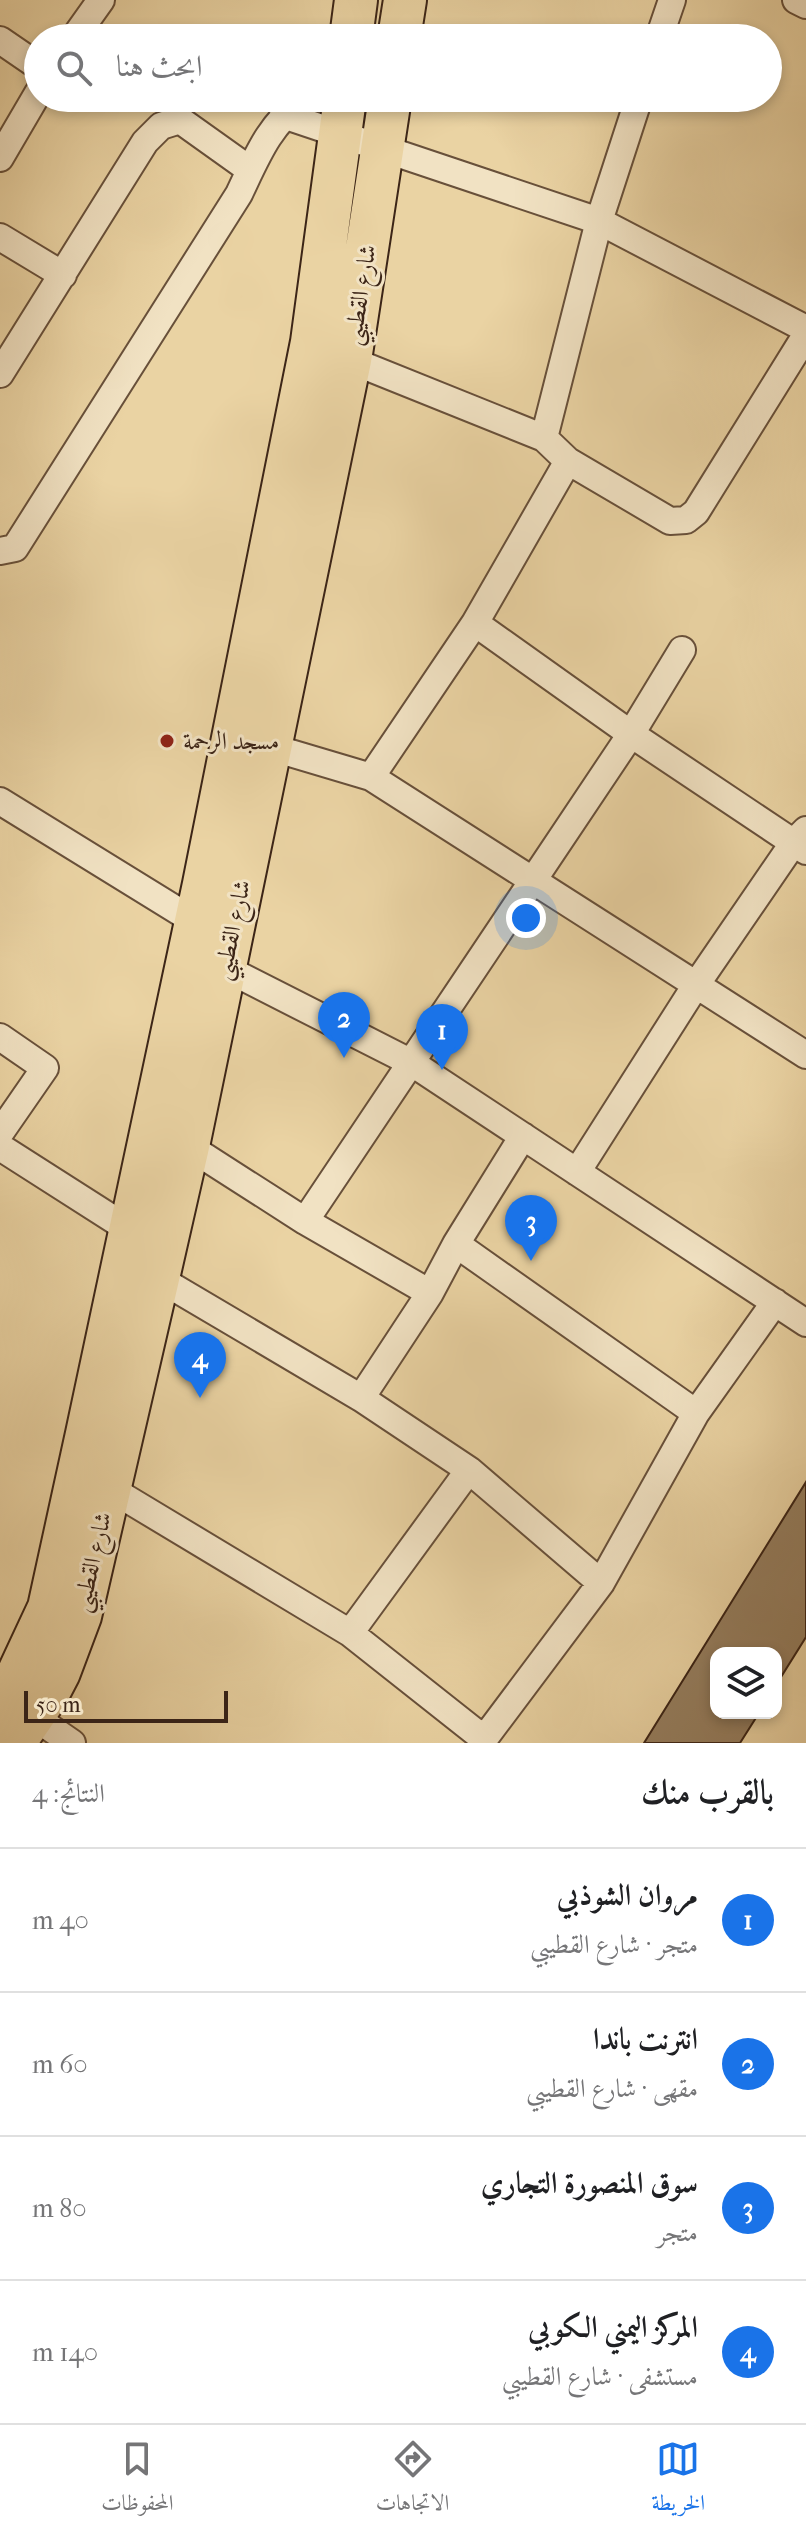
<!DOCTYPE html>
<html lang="ar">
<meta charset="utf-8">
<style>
body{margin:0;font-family:"IM FELL French Canon",Amiri,serif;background:#f2f2f2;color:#202124;direction:rtl}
.controls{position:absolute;right:24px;bottom:24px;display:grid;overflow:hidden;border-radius:16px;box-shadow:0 4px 12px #0003}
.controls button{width:72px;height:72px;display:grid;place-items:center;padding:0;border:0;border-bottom:2px solid #e0e0e0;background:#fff;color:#202124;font:40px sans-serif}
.scale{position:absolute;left:24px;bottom:20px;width:204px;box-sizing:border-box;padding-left:8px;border:4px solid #3c2517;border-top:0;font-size:22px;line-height:28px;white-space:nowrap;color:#3c2517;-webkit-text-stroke:6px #f1e2c3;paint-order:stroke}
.you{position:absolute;left:526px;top:918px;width:28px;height:28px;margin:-20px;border:6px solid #fff;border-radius:50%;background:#1a73e8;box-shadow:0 0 0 12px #1a73e833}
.badge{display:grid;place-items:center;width:52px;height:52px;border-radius:50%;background:#1a73e8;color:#fff;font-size:26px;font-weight:700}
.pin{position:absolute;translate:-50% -66px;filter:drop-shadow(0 2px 4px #0008)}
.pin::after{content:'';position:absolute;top:42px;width:28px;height:24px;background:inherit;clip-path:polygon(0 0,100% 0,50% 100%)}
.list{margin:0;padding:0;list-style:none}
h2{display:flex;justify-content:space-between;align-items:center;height:104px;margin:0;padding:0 32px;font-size:34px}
h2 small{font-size:26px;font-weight:400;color:#757577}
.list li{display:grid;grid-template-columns:52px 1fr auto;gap:24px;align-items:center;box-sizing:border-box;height:144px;padding:0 32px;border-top:2px solid #e0e0e0}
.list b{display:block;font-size:30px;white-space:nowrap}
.list p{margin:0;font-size:26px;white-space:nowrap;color:#757577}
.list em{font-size:26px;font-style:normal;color:#757577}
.icon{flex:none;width:44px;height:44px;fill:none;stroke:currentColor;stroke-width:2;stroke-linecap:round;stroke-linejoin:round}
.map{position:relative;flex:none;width:806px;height:1743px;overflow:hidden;direction:ltr}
.search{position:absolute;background:#fff;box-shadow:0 4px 12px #0003;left:24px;right:24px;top:24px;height:88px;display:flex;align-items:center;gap:20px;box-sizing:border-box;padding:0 28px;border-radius:44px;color:#757577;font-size:30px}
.sheet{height:680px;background:#fff}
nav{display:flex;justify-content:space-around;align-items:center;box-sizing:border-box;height:112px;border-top:2px solid #e0e0e0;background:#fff;font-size:22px;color:#757577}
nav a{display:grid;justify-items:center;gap:4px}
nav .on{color:#1a73e8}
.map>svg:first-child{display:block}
.building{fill:#967f60;stroke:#3c2517;stroke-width:2}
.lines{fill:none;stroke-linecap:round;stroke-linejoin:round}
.street-casing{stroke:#68503a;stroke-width:30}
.primary-casing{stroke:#3c2517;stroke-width:46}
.street{stroke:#f1e2c3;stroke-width:26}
.primary{stroke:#ead3a3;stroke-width:42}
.poi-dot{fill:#8f2418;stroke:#f1e2c3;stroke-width:3}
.labels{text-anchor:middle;stroke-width:6;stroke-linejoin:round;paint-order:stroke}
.street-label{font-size:24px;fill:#3c2517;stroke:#f1e2c3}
.poi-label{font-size:24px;fill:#3c2517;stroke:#f1e2c3;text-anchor:start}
</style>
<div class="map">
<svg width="806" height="1743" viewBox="0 0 806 1743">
<rect width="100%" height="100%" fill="#ead3a3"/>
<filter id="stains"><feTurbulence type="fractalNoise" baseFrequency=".0025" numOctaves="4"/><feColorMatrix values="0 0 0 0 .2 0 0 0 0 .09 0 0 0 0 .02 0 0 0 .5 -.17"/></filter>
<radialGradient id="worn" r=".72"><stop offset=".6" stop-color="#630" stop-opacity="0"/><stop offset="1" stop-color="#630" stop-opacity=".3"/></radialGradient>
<path class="building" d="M806,1482V1637L776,1685V1653H716V1713H759L740,1743H644Z"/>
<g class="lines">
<defs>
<path id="street" d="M796,0L806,5
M74,38L101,0
M659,38L672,0
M0,40L38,66
M283,115L599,221L806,329
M0,158L38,93
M0,237L63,275
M350,360L544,438L568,461L670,521L686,520L696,512L806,335
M0,374L145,142L161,126L180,120L250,170
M544,438L599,221L639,98
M0,551L15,548L239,194C258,154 268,127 304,98
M475,623L631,734L806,851
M270,747L371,777L806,1055
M371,777L475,623L568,461
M0,801L196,922
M225,968L412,1063L806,1323
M0,1037L45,1068L0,1133
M188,1146L305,1221L430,1293
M0,1147L130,1230
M577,1172L696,985L794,842L806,830
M305,1221L631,734L682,650
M456,1244L696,1413
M158,1278L361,1398L469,1470L601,1583
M361,1398L430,1293L456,1244L523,1136
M109,1488L350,1633L484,1739
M350,1633L469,1470
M33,1716L72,1743
M481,1743L601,1583L696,1413L775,1302"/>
<path id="primary" d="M351,38L356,0
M399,38L405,0
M0,1713L49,1608L87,1434L204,884L312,342L345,98
M14,1743L47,1695L59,1672L80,1616L158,1278L188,1146L350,360L390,98"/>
</defs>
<use href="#street" class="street-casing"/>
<use href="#primary" class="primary-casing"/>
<use href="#street" class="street"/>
<use href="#primary" class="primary"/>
</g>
<circle class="poi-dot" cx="167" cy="741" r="8"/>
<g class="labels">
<g class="street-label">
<text transform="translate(360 295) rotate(-81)" y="8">شارع القطيبي</text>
<text transform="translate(232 930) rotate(-78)" y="8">شارع القطيبي</text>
<text transform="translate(92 1562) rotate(-77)" y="8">شارع القطيبي</text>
</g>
<g class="poi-label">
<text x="183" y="749">مسجد الرحمة</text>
</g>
</g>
<rect width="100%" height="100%" filter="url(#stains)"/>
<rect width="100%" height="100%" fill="url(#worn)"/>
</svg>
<div class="controls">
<button><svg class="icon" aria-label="layers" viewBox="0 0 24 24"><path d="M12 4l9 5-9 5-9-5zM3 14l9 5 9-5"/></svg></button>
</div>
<div class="scale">50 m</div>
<div class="you"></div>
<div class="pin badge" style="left:442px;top:1070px">1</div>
<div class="pin badge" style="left:344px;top:1058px">2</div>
<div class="pin badge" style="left:531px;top:1261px">3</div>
<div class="pin badge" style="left:200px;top:1398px">4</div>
<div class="search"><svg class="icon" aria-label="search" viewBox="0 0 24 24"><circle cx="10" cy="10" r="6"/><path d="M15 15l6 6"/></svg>ابحث هنا</div>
</div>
<section class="sheet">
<h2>بالقرب منك<small>النتائج: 4</small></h2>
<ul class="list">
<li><span class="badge">1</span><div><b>مروان الشوذبي</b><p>متجر · شارع القطيبي</p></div><em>40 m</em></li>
<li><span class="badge">2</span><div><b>انترنت باندا</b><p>مقهى · شارع القطيبي</p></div><em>60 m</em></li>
<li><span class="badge">3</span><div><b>سوق المنصورة التجاري</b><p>متجر</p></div><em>80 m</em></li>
<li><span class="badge">4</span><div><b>المركز اليمني الكوبي</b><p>مستشفى · شارع القطيبي</p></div><em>140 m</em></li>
</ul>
</section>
<nav>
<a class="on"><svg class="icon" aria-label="map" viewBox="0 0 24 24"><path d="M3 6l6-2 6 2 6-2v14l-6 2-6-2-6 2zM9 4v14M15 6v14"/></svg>الخريطة</a>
<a><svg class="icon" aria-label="directions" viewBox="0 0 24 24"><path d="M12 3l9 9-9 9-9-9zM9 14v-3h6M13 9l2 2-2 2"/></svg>الاتجاهات</a>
<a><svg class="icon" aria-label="saved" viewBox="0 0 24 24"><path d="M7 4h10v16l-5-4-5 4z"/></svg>المحفوظات</a>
</nav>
